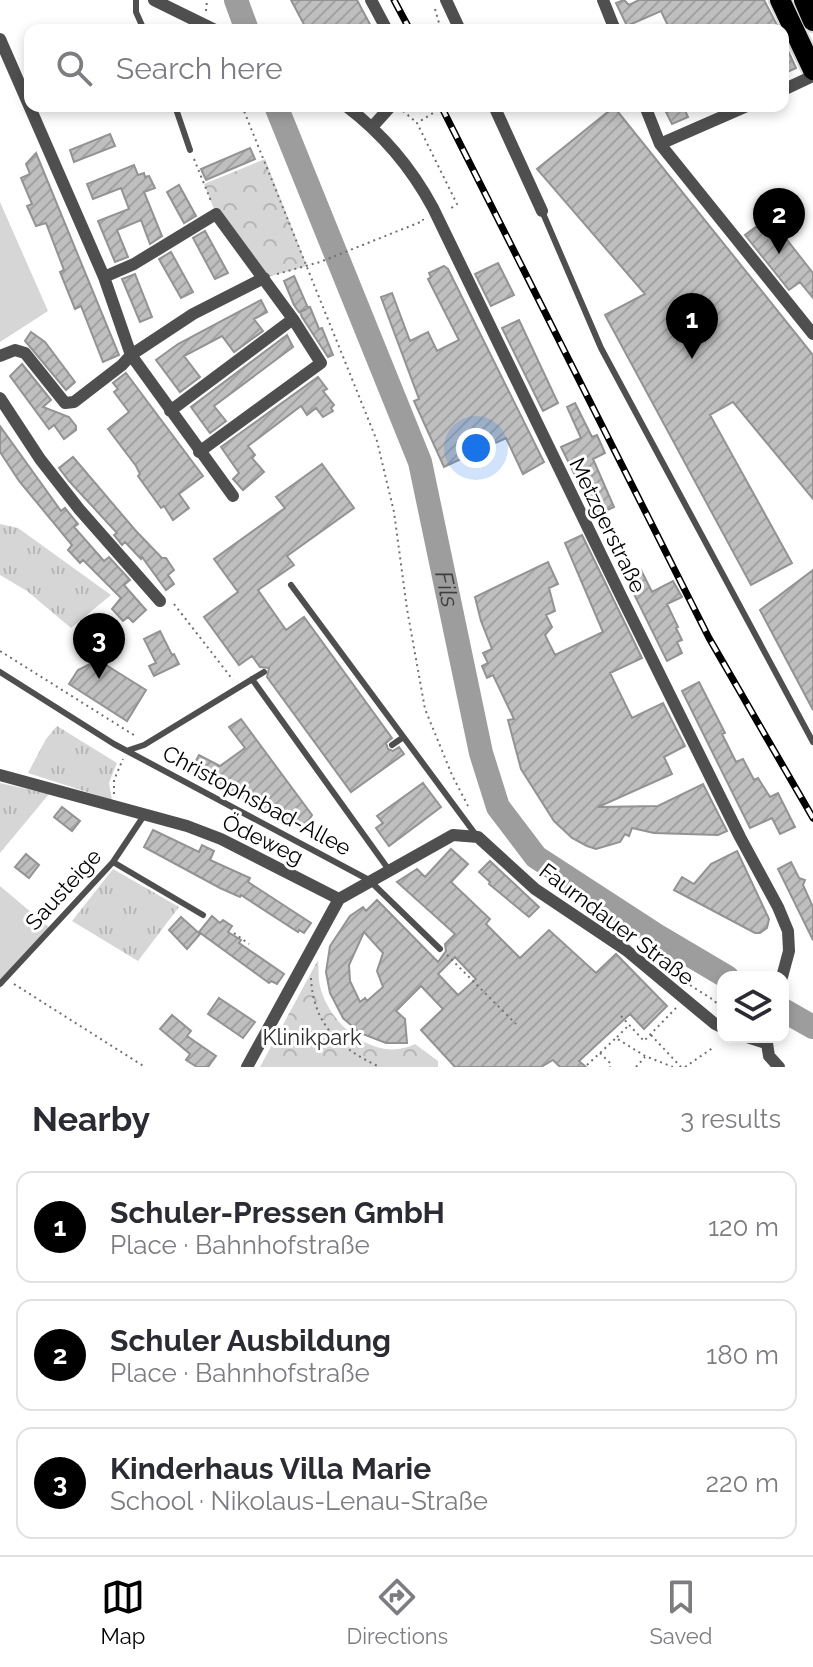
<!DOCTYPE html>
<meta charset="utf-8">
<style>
body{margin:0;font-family:Raleway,sans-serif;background:#f2f2f3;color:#2b2b33}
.controls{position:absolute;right:24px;bottom:24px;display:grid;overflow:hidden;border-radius:16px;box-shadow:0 4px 12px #0003}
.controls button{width:72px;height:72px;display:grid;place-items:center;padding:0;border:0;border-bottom:2px solid #e1e1e2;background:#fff;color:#2b2b33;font:40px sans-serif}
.you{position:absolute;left:476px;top:448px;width:28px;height:28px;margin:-20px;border:6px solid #fff;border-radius:50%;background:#1a73e8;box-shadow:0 0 0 12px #1a73e833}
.badge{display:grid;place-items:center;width:52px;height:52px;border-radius:50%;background:#000;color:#fff;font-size:26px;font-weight:700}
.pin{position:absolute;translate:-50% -66px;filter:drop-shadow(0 2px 4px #0008)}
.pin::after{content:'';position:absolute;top:42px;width:28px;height:24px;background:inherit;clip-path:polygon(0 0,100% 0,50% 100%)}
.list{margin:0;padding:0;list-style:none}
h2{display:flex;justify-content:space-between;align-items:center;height:104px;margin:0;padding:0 32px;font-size:34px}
h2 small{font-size:26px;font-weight:400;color:#7c7c81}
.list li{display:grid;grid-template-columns:52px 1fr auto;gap:24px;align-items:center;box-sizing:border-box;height:112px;margin:0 16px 16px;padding:0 16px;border:2px solid #e1e1e2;border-radius:16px}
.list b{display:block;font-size:30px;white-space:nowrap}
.list p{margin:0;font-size:26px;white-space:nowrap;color:#7c7c81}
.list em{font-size:26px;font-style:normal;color:#7c7c81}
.icon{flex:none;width:44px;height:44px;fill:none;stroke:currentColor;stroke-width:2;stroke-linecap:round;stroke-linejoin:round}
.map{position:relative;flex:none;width:813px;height:1067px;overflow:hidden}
.search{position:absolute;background:#fff;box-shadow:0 4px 12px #0003;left:24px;right:24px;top:24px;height:88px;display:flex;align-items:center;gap:20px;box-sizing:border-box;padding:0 28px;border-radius:16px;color:#7c7c81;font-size:30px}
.sheet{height:488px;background:#fff}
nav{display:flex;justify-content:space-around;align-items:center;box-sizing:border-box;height:112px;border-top:2px solid #e1e1e2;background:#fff;font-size:22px;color:#7c7c81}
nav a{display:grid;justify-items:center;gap:4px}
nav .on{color:#000}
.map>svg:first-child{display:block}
.grass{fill:url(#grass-tufts)}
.park{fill:url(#park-crowns)}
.garden{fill:#d6d6d6}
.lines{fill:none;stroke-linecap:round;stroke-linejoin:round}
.river{stroke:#9d9d9d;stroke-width:24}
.building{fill:url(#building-hatch);stroke:#939393;stroke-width:2;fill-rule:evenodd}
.primary-casing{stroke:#dbdbdb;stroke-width:24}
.path{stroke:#717171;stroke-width:2;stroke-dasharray:2 4;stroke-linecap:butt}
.service{stroke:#4f4f4f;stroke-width:6}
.minor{stroke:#4f4f4f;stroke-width:12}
.primary{stroke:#000;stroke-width:20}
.rail-casing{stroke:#000;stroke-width:7}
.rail{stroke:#fff;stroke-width:4;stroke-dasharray:12;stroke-linecap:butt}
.labels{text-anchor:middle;stroke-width:6;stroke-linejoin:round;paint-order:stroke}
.street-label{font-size:22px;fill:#000;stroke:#fff}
.park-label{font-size:22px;fill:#2d2d2d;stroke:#fff}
.water-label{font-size:24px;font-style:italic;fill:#3e3e3e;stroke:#fff}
</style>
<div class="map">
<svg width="813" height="1067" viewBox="0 0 813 1067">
<defs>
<pattern id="grass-tufts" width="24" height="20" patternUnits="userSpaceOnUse" patternTransform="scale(2)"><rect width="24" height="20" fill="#d6d6d6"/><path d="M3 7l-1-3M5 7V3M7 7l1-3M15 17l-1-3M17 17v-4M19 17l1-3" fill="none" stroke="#b6b6b6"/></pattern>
<pattern id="park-crowns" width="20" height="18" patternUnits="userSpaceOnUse" patternTransform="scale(2)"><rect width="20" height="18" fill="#d6d6d6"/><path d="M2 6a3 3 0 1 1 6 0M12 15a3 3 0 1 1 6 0" fill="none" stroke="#b6b6b6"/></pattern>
<pattern id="building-hatch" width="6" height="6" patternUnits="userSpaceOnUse" patternTransform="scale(2)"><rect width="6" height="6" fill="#bfbfbf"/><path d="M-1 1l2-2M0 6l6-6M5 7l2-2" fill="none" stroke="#a2a2a2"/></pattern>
</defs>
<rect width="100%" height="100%" fill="#fff"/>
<path class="grass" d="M0,524L18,528L111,595L71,628L27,591L0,575Z
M57,726L117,763L109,783L112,800L28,773L46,739Z
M0,783L49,794L0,853Z
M113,869L179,907L138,961L72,921Z"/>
<path class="park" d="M265,159L307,266L264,278L216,214L204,184Z
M318,960C319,968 318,978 320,986C329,1025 376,1064 415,1044L438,1061V1067H260Z"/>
<path class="garden" d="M0,202L48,311L0,342Z
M0,886L51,929L0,984Z"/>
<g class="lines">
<g class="river">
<path d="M236,0L247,30"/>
<path id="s1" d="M276,106L420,462L481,753L498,807L536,857L656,935L727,977"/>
<path d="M783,1010L813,1027"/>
</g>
</g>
<path class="building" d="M291,0H357L373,30H307Z
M624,0L629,5L639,0H764L777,25L767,30H670L661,11L627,26L616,3Z
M783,40L796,68L783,74Z
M663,106H683L688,117L672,124Z
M614,107L813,355V499L733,402L710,415L792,563L751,585L605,315L645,294L537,169Z
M110,134L115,146L74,162L70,150Z
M250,148L255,159L206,180L201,169Z
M36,153L119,355L103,362L81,306L75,309L60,272L64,270L46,223L36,226L27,206L32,204L21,178L30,174L26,164Z
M134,165L138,175L144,173L145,177L149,176L155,188L144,192L162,236L150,244L141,220L117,230L128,257L115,262L98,221L129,209L121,188L93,199L87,184Z
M179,185L196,216L184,223L167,192Z
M769,217L813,273V298L800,282L789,290L745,235Z
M205,231L228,273L215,279L193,238Z
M171,252L193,292L181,298L159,259Z
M498,263L514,295L491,306L475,274Z
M444,266L448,269L544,462L523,474L506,438L444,467L414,401L419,399L381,297L392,293L410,341L428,332L437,351L459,340L428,279L431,277L429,273Z
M135,274L152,317L140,322L122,279Z
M294,276L308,308L310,307L319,329L322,328L333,355L328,357L302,317L300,312L307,309L299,312L294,305L284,281Z
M261,300L267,312L254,319L263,331L234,352L222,336L184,356L200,377L180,392L156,360L178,344Z
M519,320L558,403L543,411L502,328Z
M31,332L45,342L75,382L66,390L25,341Z
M287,335L293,347L214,406L226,421L210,433L191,407Z
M22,364L51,400L43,407L69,417L76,426V430L64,439L54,425L49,429L10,376Z
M126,373L203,476L179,494L189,508L173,520L164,506L161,508L138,476L140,474L136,466L108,429L129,412L114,392L118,389L113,383Z
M318,377L327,389L323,391L334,405L331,408L333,411L323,417L316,408L307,415L301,406L248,446L255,455L252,458L264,472L243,490L233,479L239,473L221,447Z
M575,403L592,437L597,435L605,453L593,459L614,507L595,516L561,447L581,438L567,407Z
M0,426L61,511L65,508L78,524L74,527L104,561L109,557L130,580L124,585L146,610L133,622L128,617L123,621L112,609L121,598L83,560L80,563L68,550L72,545L19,481L0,452Z
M73,457L136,531L162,558H166L174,570L168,575L174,584L166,590L142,557L141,559L125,542L122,545L114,535L117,533L69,481L59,468Z
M322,464L354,508L287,556L294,565L258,590L286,630L304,617L392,738L386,743L388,749L393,751L399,747L404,754L351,792L267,677L269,668L260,667L252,656L239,665L204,617L238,592L214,559L285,508L276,497Z
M582,535L642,658L610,673L632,718L663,703L685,746L664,757L672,774L598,807L658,806L703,784L727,831L718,835L654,833L632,828L629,836L625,834L620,842L596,849L587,846L572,838L554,821L521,769L508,720L514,719L493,675L487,678L482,666L488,663L483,653L492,649L481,621L475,597L548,562L558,584L549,588L555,611L546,615L552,627L545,635L555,655L603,632L565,543Z
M641,570L652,592L673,581L682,597L667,604L678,627L676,628L682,640L677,642L682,653L667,661L626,578Z
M813,570V710L760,610Z
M160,631L172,655L174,654L179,664L154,676L149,666L156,663L144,639Z
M98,660L146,690L127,721L69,684L78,670Z
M699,682L725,733L722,734L736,762L743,759L754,780L758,778L770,797L778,793L795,827L780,834L772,818L750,828L682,691Z
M241,719L312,815L303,830L191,770L199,755L220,766L245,748L229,727Z
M423,783L441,807L389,846L376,828L383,823L377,816Z
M62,807L80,821L72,831L54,817Z
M153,830L199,852L202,845L214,851L210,860L250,878L248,882L311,923L304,933L299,930L298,932L241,895L240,897L220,888L144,847Z
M451,849L468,864L451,882L490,919L486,924L520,958L549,930L596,973L616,954L667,1006L644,1029L630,1014L579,1061L586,1067H560L553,1060L541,1067H455L421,1030L443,1009L421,986L396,1011L405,1019L407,1043H386L360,1033L343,1018L330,993L326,972L330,946L350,916L363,907L366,911L377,900L438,962L446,951L445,944L455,934L397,882L417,869L425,877ZM364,932L383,953L377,971L383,987L367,1001L365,998L360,1002L350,981L349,965ZM455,957L476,979L458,995L438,974Z
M737,851L769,919L767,928L760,933H755L674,890L682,877L694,884L711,864Z
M26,854L39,865L29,878L15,867Z
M490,861L539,907L529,917L489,884L490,882L479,872Z
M791,862L799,878L805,880L803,885L813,907V940L778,869Z
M212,916L220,923L223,920L232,926L228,932L241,940L239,943L284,974L277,984L271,981L269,983L199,932Z
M181,917L200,934L187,949L169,930Z
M219,998L255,1022L243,1038L208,1014Z
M172,1015L191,1031L187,1036L216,1056L208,1067H197L186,1060L190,1054L160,1029Z"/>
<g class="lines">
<defs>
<path id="primary" d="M780,0L813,70
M804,0L813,21"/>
</defs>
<use href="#primary" class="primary-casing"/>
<path class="path" d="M435,9L441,30
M206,11L207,0
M242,106L377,441L394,512L407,609L425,709L452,775L468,806
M438,110L417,123L457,204L450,209
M403,111L416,122
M194,159L211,201
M277,274L320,262L423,221V219
M174,604L233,680
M0,651L137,737
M114,794V780L123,759
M234,933L249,944
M447,955L516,1024
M311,978C313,1024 340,1049 380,1067
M14,984L145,1067
M690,985L715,1001L720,1011
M621,1016L644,1041L676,1008
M651,1035L681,1067
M617,1037L629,1025
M600,1053L611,1064L610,1067
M587,1065L616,1038L645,1056L673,1067
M636,1067L645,1057
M685,1067L714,1047"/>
<path class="service" d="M136,0V12L144,30
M175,106L190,150
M542,211L601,348L813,742
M291,585L476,835
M0,672L114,744L369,880L440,949
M252,679L389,870
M392,745L402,738
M129,750L144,745L264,672
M113,862L203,915
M0,984L113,862L145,814"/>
<path class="minor" d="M154,0L215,30
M371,0L387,30
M446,0L460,30
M603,0L615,30
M0,39L104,277L131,355L233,496
M783,90L813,76
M346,106C383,134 411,167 433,208L621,596L740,837L778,907L788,931L789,951L782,977
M494,106L542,211
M645,106L660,144L813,334
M373,126L391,106
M660,144L747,106
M104,277L134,264L216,214L293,319
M0,356L15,350L25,353L65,403L74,402L122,365L131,355L193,314L264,278
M0,398L40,459L79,509L160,601
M170,411L293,319L321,363L199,452
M0,775L187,826L221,839L339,899
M747,1037L766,1043
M766,1037L769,1056L779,1067
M247,1067L339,899L453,835L478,837L535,889L626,950L715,1024L723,1028"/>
<use href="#primary" class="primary"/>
<defs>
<path id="rail" d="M394,0L410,30
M441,106L709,638L813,818"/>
</defs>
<use href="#rail" class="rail-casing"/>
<use href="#rail" class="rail"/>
</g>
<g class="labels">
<g class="street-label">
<text transform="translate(608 525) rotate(64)" y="8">Metzgerstraße</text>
<text transform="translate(257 800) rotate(28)" y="8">Christophsbad-Allee</text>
<text transform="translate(263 839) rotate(26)" y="8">Ödeweg</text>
<text transform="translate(63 889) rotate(-48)" y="8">Sausteige</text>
<text transform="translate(617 924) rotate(37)" y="8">Faurndauer Straße</text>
</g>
<g class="park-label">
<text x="312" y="1045">Klinikpark</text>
</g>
<g class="water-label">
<text dy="8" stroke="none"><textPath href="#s1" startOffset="514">Fils</textPath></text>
</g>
</g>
</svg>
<div class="controls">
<button><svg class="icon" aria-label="layers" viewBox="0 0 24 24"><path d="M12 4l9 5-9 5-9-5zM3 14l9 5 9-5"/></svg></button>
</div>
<div class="you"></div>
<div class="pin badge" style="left:692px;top:359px">1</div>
<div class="pin badge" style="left:779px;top:254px">2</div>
<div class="pin badge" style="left:99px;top:679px">3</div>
<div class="search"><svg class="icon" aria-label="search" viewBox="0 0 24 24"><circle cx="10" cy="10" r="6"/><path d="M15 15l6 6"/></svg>Search here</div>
</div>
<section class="sheet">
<h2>Nearby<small>3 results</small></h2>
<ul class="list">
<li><span class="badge">1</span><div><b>Schuler-Pressen GmbH</b><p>Place · Bahnhofstraße</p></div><em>120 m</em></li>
<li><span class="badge">2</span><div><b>Schuler Ausbildung</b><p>Place · Bahnhofstraße</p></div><em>180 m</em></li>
<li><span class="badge">3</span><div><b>Kinderhaus Villa Marie</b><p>School · Nikolaus-Lenau-Straße</p></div><em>220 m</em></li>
</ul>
</section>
<nav>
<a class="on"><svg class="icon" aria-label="map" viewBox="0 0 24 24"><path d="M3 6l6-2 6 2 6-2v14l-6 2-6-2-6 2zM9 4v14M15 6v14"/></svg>Map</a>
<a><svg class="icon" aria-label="directions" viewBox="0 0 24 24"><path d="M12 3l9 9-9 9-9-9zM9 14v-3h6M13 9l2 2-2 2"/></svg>Directions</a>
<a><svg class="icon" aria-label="saved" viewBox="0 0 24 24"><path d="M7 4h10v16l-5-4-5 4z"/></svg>Saved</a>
</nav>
